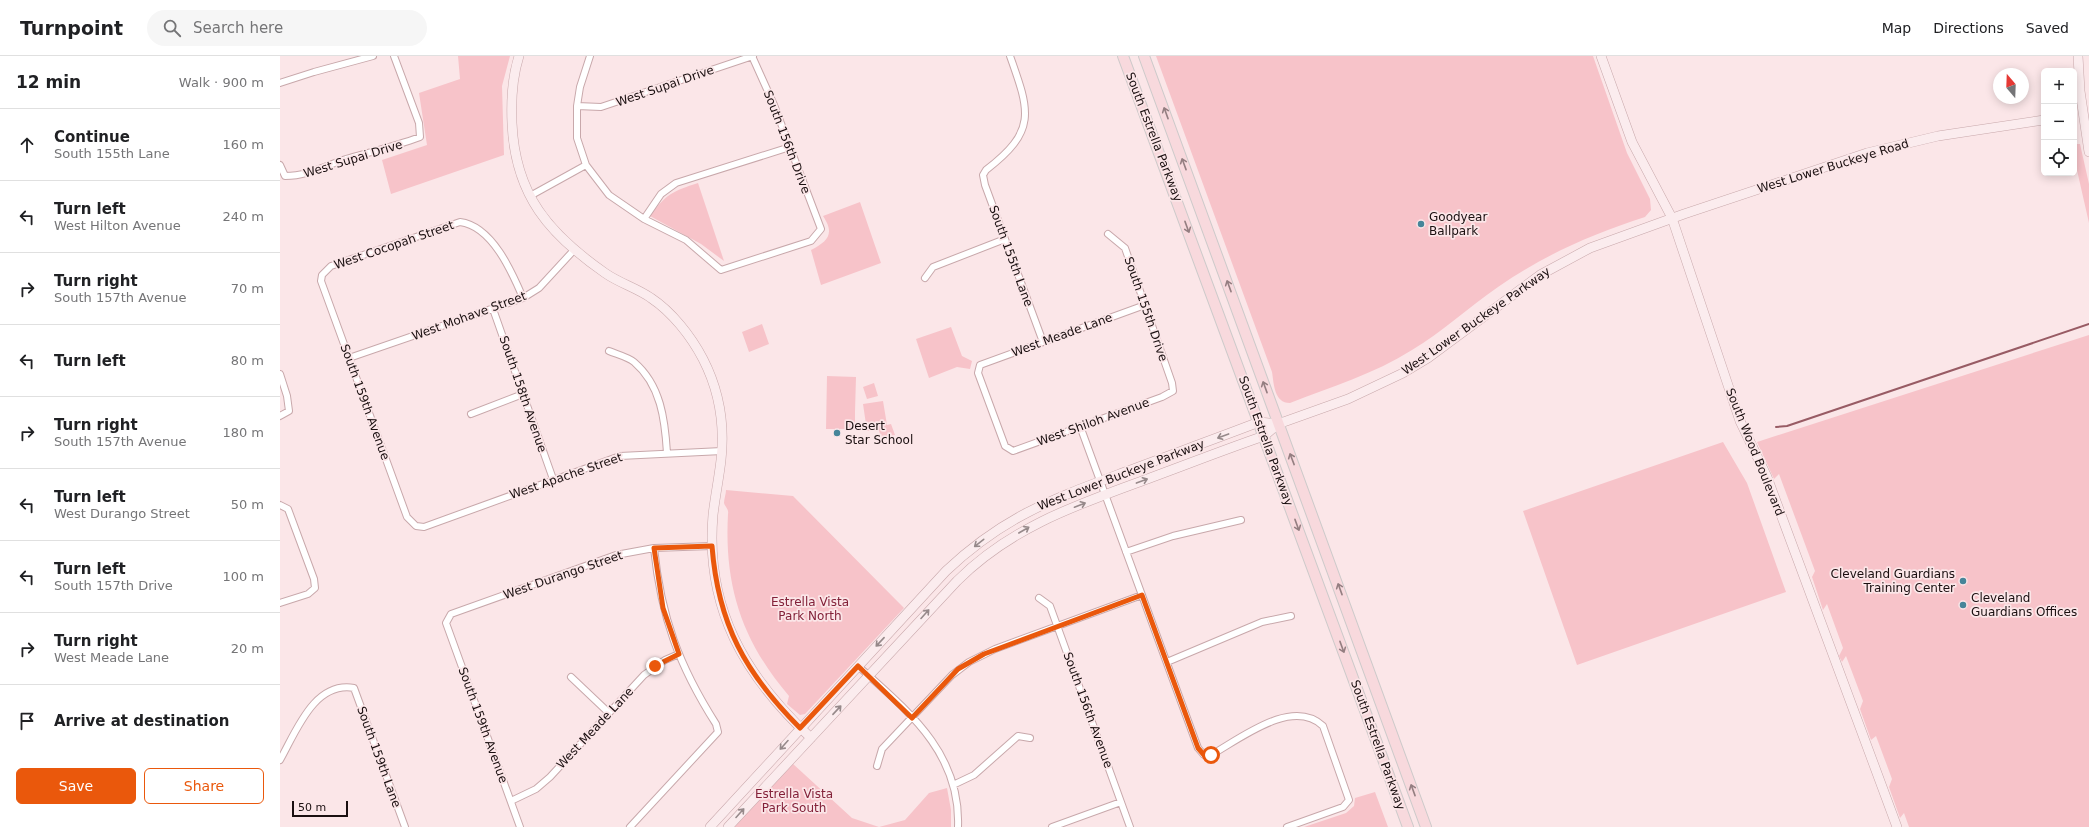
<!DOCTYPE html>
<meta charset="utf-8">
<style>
body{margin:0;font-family:"DejaVu Sans",sans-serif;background:#f6f6f6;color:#202124}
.controls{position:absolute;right:12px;top:12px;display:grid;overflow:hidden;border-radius:6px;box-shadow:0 2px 10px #0003}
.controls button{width:36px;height:36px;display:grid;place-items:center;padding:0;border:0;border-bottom:1px solid #e0e0e0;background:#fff;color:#202124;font:20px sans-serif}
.compass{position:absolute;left:1713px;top:12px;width:36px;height:36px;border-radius:50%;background:#fff;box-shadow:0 2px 10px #0003;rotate:341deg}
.scale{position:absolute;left:12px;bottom:10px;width:56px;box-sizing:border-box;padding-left:4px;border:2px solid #1a0f10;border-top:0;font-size:11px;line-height:14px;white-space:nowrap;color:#1a0f10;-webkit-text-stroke:3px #fbe6e8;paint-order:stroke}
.stop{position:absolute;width:12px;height:12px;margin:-9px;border:3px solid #ea580c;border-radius:50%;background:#fff}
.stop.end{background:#ea580c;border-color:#fff;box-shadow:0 1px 4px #0008}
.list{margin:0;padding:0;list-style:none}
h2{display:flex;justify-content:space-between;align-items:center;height:52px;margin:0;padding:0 16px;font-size:17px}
h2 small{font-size:13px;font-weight:400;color:#757577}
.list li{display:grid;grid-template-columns:26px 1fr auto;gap:12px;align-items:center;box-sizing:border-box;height:72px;padding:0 16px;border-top:1px solid #e0e0e0}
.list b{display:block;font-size:15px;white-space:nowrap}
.list p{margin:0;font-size:13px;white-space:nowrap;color:#757577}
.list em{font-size:13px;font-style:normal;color:#757577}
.actions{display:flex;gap:8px;padding:12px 16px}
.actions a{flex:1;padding:9px 0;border:1px solid #ea580c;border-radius:6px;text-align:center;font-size:14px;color:#ea580c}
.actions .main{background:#ea580c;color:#fff}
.icon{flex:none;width:22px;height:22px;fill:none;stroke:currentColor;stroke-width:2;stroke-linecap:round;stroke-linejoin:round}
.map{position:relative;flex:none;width:1809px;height:771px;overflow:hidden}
header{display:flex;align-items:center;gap:24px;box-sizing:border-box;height:56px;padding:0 20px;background:#fff;border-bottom:1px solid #e0e0e0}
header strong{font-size:19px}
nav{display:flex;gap:22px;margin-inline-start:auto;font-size:14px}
.search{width:280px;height:36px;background:#f6f6f6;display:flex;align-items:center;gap:10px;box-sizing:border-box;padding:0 14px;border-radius:22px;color:#757577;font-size:15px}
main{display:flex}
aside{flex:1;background:#fff}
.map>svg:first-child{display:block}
.green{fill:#f7c3c9}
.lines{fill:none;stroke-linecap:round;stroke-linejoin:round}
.stream{stroke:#985b64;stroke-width:2}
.street-casing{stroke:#c8a8ab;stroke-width:8}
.secondary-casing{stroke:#c8a8ab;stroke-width:10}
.primary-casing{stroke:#cdcaca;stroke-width:12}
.street{stroke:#fff;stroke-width:6}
.secondary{stroke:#fbecee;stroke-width:9}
.primary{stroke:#f8d9dd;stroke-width:10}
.oneway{stroke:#947e81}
.oneway2{stroke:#96898a}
.route{stroke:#ea580c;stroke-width:5}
.poi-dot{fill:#468599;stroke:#fbe6e8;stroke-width:1.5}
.labels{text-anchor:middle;stroke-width:3.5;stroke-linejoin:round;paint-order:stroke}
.street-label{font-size:12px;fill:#1a0f10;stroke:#fbe6e8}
.poi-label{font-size:12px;fill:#1a0f10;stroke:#fbe6e8;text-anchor:start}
.park-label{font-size:12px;fill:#832139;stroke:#fbe6e8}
</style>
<header>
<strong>Turnpoint</strong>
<div class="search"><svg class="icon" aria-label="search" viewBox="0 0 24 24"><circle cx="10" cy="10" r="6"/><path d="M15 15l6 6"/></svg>Search here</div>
<nav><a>Map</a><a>Directions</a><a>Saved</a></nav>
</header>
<main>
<aside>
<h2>12 min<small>Walk · 900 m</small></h2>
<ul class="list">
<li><svg class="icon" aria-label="ahead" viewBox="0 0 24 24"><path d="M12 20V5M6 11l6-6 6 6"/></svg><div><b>Continue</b><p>South 155th Lane</p></div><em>160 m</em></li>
<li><svg class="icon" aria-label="left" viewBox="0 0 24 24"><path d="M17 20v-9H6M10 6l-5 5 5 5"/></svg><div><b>Turn left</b><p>West Hilton Avenue</p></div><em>240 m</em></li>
<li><svg class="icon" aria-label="right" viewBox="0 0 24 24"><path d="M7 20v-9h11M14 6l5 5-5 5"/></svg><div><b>Turn right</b><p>South 157th Avenue</p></div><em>70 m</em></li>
<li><svg class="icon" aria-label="left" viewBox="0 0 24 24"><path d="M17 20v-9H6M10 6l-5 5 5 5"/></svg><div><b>Turn left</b></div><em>80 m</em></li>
<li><svg class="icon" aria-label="right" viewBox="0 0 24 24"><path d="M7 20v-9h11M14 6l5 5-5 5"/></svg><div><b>Turn right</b><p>South 157th Avenue</p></div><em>180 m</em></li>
<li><svg class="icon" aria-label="left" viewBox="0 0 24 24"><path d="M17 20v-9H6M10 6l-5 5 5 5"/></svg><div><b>Turn left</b><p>West Durango Street</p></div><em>50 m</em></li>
<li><svg class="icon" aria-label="left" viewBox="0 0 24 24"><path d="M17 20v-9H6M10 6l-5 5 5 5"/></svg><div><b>Turn left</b><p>South 157th Drive</p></div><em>100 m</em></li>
<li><svg class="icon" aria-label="right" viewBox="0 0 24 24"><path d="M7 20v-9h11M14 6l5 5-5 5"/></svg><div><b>Turn right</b><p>West Meade Lane</p></div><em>20 m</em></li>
<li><svg class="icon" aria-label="arrive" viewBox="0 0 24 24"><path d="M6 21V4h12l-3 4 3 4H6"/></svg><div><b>Arrive at destination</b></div></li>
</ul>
<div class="actions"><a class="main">Save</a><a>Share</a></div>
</aside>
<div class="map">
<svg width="1809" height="771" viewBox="0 0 1809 771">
<rect width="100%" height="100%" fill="#fbe6e8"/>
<path class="green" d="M178,0H230L222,30L224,99L111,138L102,104L147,89L139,37L180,23Z
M876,0H1313L1347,97L1370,143L1371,154L1365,161C1310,179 1266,198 1218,231C1189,251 1162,276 1132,294C1094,318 1051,331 1010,347C994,347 994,328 992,316Z
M1795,88H1800L1809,128V167L1794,101Z
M418,127L444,205L421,188L370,160C386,138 393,135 418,127Z
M580,146L601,207L541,229L531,194C548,185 555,178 543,160Z
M482,268L489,288L469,296L462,276Z
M671,271L682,300L692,305L690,313L677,311L649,322L636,283Z
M1809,279V771H1629L1624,757L1620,762L1609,731L1612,723L1596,680L1591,684L1580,653L1583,645L1566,600L1562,606L1559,600L1563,592L1547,548L1543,554L1532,521L1535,515L1499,418L1494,423L1477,386Z
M547,320L576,321L575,356H557H575V373H546Z
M594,327L598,340L587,343L583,331Z
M603,345L607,369L611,368L615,379L602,383L599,375H587L583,348Z
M1443,386L1467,427L1506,536L1297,609L1243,455Z
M446,434L513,440L624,552L525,658L520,659L507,648L509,640C462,585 444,530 448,458C449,453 445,451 444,447C444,443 446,438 446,434Z
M512,707L572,762L599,771L625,764L649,737L667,732L671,754V771H454Z
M1095,736L1108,771H1024L1066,757L1074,750L1075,742Z"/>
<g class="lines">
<path class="stream" d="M1496,371L1507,370L1809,268"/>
<defs>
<path id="street" d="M310,0L300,31L297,50V82L306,109L329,139L364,163L406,184L441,214L531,185L541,173L494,49L472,0
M730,0C750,56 757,75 706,114L703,119L705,129L763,286
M0,27L34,16L93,0
M297,50L321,51L473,0
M0,109L5,120C27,120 45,110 66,103C91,96 116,90 140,81L139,67L114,0
M250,140L306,109
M364,163L381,138L396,127L510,91
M828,178L845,192L892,327L893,335L882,341L733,395L725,390L698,317L700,309L865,249
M645,222L653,211L725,183
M243,242C232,216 212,170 180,166L51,210L42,219L41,225L127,461L136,470L144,471L340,400L442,395
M213,253L273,423
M329,295C336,298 348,301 354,306C381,329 385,364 387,397
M69,302L243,242L259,232L294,194
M0,318L7,340L9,355L0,360
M191,358L243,338
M800,370L918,692L924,699H931C960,683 1012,641 1043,670L1069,744L1063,751L1007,771
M0,449L8,453L34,523L35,532L28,538L0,547
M846,496L893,480L961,464
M759,542L770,550L850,771
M887,606L982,566L1011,560
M578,610C628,655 681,697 678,771
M291,621L329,657
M0,704C16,676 34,625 74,632L125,771
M597,710L602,693L672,619L689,606L715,593L862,539
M673,729L694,719L738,680L750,682
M231,745L256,733L270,721L364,619L385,604L399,598
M240,771L166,567L171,558L336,499L374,492L432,490
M350,771L438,676L436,668C399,610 381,561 374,492
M772,771L841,746"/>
<path id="secondary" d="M239,0C232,22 231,45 232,67C235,139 269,178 325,217C339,227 357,232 371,242C392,256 411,280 423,303C439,334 445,368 441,404C439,422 435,441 433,459C425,553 465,620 531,682
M1321,0L1352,86L1392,162L1460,365L1487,421L1617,771
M1798,0L1800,35L1809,96
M430,771L666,515C724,460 773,443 845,416C890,399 935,383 979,366L998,368
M448,771L677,525C732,470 799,448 870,422C908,408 946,393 984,380L998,368L1068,343L1123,317L1148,302L1260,219L1310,192L1404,158L1587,97L1658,80L1764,64"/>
<path id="primary" d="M843,0L1128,771
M864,0L1146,771"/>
</defs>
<use href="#street" class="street-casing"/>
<use href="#secondary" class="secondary-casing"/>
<use href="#primary" class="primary-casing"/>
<use href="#street" class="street"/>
<use href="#secondary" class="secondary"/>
<use href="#primary" class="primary"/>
</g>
<defs><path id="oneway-shaft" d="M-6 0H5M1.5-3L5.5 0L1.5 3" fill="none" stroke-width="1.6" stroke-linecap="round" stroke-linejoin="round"/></defs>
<g class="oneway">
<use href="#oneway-shaft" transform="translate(886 57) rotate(-110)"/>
<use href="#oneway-shaft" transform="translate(904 108) rotate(-110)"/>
<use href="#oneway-shaft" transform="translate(907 171) rotate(70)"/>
<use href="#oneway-shaft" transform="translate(949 230) rotate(-110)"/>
<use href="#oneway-shaft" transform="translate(985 331) rotate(-110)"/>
<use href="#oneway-shaft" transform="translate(1012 403) rotate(-111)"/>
<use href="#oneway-shaft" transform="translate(1017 469) rotate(70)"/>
<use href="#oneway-shaft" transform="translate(1060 533) rotate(-110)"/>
<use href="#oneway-shaft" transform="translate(1062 591) rotate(70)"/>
<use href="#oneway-shaft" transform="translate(1133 734) rotate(-110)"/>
</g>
<g class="oneway2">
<use href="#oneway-shaft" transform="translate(943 380) rotate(160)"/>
<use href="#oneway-shaft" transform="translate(862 425) rotate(-20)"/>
<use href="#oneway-shaft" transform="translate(800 449) rotate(-21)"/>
<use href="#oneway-shaft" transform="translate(744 474) rotate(-30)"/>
<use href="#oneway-shaft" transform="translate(699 487) rotate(142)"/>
<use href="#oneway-shaft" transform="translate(645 558) rotate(-48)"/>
<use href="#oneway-shaft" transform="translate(600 586) rotate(133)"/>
<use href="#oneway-shaft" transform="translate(557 654) rotate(-47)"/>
<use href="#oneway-shaft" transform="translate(504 689) rotate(132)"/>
<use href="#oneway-shaft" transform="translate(460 757) rotate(-48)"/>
</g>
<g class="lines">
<path class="route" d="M375,610L399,598L383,552L374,492L432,490C438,568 465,617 520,672L578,610L632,662L678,613L704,598L862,539L918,692L924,699H931"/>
</g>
<g class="poi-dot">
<circle cx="1141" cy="168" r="4"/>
<circle cx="557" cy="377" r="4"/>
<circle cx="1683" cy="525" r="4"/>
<circle cx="1683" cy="549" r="4"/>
</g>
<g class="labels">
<g class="street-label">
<text transform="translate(385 30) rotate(-19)" y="4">West Supai Drive</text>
<text transform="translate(874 81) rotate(69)" y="4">South Estrella Parkway</text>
<text transform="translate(507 86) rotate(69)" y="4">South 156th Drive</text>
<text transform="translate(73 103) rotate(-17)" y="4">West Supai Drive</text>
<text transform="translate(1553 110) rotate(-17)" y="4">West Lower Buckeye Road</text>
<text transform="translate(114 189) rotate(-19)" y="4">West Cocopah Street</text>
<text transform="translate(731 200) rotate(70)" y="4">South 155th Lane</text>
<text transform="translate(866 253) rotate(71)" y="4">South 155th Drive</text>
<text transform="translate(189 260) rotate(-20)" y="4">West Mohave Street</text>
<text transform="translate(1196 265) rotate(-35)" y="4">West Lower Buckeye Parkway</text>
<text transform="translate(782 279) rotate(-20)" y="4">West Meade Lane</text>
<text transform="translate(243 338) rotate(71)" y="4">South 158th Avenue</text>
<text transform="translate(85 346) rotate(70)" y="4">South 159th Avenue</text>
<text transform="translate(813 366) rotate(-20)" y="4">West Shiloh Avenue</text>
<text transform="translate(986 385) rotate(70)" y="4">South Estrella Parkway</text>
<text transform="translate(1475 396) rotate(68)" y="4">South Wood Boulevard</text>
<text transform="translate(841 419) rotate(-21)" y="4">West Lower Buckeye Parkway</text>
<text transform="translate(286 420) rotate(-19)" y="4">West Apache Street</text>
<text transform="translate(283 519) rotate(-19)" y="4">West Durango Street</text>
<text transform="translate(808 654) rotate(70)" y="4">South 156th Avenue</text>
<text transform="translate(203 669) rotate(70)" y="4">South 159th Avenue</text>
<text transform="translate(315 672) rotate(-47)" y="4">West Meade Lane</text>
<text transform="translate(1098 689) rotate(70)" y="4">South Estrella Parkway</text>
<text transform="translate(99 701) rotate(70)" y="4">South 159th Lane</text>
</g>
<g class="poi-label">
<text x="1149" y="165">Goodyear<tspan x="1149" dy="14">Ballpark</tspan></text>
<text x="565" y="374">Desert<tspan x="565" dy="14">Star School</tspan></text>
<text x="1675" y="522" text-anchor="end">Cleveland Guardians<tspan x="1675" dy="14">Training Center</tspan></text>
<text x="1691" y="546">Cleveland<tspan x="1691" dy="14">Guardians Offices</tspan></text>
</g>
<g class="park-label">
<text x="530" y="550">Estrella Vista<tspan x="530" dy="14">Park North</tspan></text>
<text x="514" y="742">Estrella Vista<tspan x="514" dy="14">Park South</tspan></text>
</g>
</g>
</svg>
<div class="controls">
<button>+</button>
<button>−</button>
<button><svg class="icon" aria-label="locate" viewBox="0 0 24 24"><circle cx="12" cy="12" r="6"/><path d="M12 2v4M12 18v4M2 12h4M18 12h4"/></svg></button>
</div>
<svg class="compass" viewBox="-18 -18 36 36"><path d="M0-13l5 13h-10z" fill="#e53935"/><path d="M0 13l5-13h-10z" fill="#757577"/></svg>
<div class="scale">50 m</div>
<div class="stop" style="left:931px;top:699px"></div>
<div class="stop end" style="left:375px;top:610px"></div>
</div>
</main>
